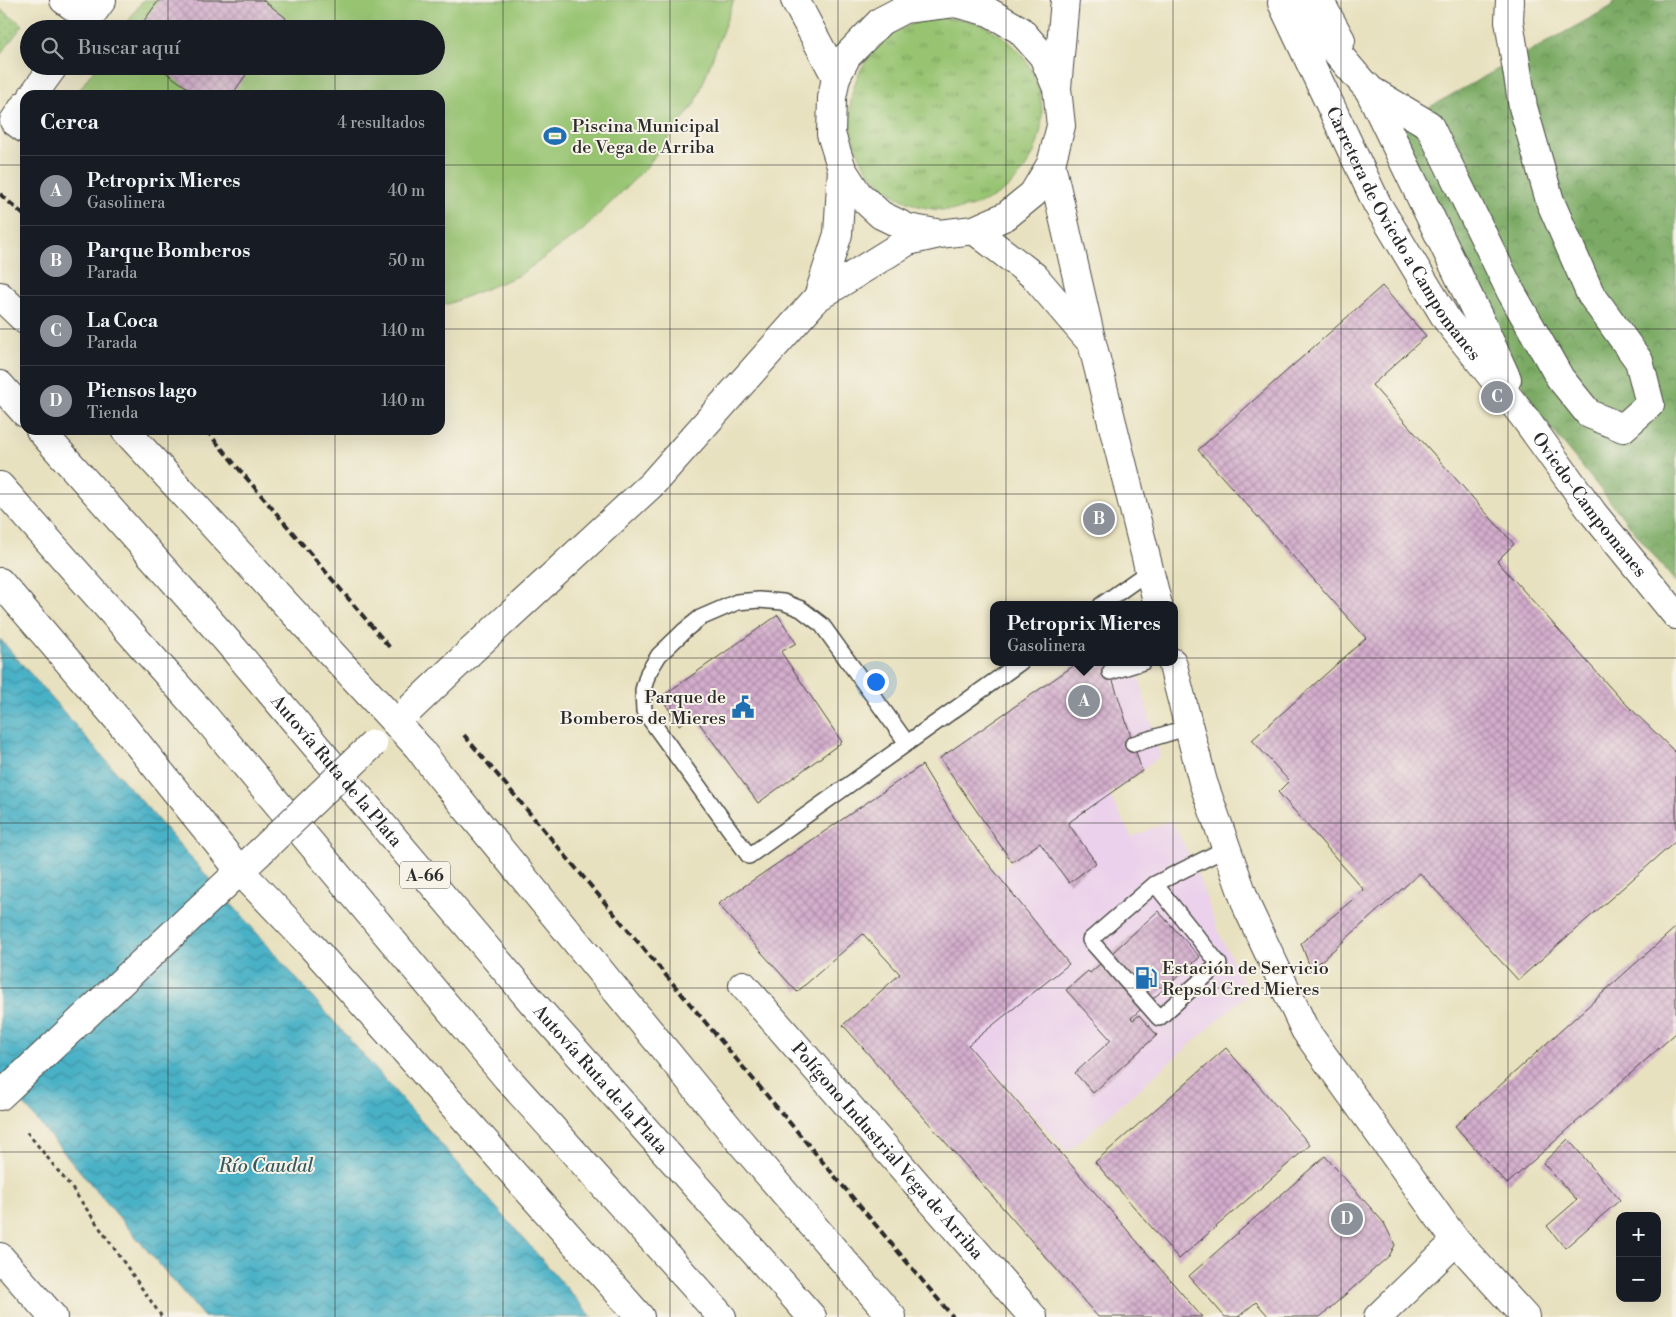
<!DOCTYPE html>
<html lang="es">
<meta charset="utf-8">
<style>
body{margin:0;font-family:"Libre Bodoni",serif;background:#20242c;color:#f1f3f6}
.controls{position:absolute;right:15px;bottom:15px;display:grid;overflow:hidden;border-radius:10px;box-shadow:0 5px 20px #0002}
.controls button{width:45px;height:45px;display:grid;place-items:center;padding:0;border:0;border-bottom:1px solid #363941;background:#171b24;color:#f1f3f6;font:25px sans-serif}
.you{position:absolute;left:875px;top:681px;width:18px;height:18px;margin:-12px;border:4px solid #fff;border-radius:50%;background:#1a73e8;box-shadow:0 0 0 8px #1a73e833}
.badge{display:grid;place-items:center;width:32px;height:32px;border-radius:50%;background:#8c9099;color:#fff;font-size:16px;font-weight:700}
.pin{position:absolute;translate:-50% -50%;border:2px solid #fff;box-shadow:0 1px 5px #0006}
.popup{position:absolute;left:990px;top:601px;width:188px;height:65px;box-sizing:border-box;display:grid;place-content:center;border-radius:10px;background:#171b24;filter:drop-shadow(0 1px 4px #0005);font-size:16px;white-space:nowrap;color:#9ea1a6}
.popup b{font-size:19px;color:#f1f3f6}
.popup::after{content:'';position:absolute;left:50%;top:100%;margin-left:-10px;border:10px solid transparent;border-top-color:#171b24}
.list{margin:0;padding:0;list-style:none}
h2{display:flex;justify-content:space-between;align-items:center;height:65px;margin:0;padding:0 20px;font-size:21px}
h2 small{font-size:16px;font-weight:400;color:#9ea1a6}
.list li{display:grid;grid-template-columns:32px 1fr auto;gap:15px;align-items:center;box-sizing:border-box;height:70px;padding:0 20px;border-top:1px solid #363941}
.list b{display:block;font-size:19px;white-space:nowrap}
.list p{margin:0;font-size:16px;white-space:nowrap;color:#9ea1a6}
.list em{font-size:16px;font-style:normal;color:#9ea1a6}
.icon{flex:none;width:28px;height:28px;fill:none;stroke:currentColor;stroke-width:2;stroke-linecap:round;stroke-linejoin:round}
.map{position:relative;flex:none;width:1676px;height:1317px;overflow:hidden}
.search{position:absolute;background:#171b24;box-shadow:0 5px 20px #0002;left:20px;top:20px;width:425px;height:55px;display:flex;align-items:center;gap:12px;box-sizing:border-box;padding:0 18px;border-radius:28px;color:#9ea1a6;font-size:19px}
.panel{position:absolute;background:#171b24;box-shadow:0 5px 20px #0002;left:20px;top:90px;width:425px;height:345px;border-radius:15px}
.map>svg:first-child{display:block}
.built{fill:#ebd1eb}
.grass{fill:url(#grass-tufts);stroke:#62784e}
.forest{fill:url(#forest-crowns);stroke:#526a48}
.park{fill:url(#park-dots);stroke:#62784e}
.garden{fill:#98c472;stroke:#62784e}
.water{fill:url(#water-waves);stroke:#3a6e78}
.building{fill:url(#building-cross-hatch)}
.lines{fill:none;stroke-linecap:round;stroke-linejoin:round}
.service-casing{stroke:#474641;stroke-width:18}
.minor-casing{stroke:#474641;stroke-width:30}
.tertiary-casing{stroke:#474641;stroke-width:30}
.motorway-casing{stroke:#474641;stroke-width:30}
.path{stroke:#474641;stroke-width:3;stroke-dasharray:4 4;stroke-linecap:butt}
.service{stroke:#fff;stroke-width:15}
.minor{stroke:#fff;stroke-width:28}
.tertiary{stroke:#fff;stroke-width:28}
.motorway{stroke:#fff;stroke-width:28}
.rail{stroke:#2b2b2b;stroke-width:4;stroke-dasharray:8 4;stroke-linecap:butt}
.tertiary-bridge-casing{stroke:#474641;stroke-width:30;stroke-linecap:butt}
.tertiary-bridge{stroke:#fff;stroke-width:28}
.grid{fill:none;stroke:#2b2b2b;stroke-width:1;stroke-opacity:0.55}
.labels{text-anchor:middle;stroke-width:4;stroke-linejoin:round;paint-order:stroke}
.shield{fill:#f7f3e8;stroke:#686764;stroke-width:1}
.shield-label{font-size:16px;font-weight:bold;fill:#2b2b2b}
.poi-label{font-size:18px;fill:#2b2b2b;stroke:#f7f3e8;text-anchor:start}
.street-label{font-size:18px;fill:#2b2b2b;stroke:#f7f3e8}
.water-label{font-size:19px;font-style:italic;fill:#355a61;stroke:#f7f3e8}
</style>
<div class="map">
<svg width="1676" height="1317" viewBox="0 0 1676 1317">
<defs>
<pattern id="grass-tufts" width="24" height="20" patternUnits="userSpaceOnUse" patternTransform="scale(1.25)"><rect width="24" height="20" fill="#98c472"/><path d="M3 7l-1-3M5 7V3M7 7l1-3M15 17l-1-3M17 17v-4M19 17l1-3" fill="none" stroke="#7c9f5e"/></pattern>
<pattern id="forest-crowns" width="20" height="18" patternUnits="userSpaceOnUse" patternTransform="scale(1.25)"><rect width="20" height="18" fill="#7aaa64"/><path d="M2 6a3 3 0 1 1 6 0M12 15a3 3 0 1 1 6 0" fill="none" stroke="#648b53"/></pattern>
<pattern id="park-dots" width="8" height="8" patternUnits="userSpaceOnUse" patternTransform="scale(1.25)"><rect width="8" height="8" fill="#98c472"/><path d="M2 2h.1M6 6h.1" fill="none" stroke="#7c9f5e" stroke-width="1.8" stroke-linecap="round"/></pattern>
<pattern id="water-waves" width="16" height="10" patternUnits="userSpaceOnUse" patternTransform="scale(1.25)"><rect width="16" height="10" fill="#48b1c6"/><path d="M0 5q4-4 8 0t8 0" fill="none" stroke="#3c90a1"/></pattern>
<pattern id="building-cross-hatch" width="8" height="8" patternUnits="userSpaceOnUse" patternTransform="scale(1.25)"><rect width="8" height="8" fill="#d4aecd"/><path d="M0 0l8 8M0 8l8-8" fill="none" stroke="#ac8ea7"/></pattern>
</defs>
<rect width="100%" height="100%" fill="#f7f3e8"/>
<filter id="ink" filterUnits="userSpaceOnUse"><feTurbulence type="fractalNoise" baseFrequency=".02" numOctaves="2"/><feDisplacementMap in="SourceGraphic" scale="10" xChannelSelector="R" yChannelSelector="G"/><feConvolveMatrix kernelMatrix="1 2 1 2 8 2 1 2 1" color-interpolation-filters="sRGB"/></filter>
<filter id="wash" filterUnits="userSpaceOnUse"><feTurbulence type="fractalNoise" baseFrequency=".0096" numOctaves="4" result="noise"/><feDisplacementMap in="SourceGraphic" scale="20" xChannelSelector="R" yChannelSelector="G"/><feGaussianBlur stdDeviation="1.12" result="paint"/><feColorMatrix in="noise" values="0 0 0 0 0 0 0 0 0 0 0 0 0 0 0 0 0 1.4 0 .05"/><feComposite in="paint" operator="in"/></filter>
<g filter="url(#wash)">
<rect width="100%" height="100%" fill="#e8e1bf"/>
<path class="built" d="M1079,662H1135L1160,756L1109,794L1132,837L1171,820L1194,864L1218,931L1249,993L1067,1152L968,1045L1069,963L996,874L1012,862L940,758Z"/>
<path class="grass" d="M850 114a96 96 0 1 1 192 0a96 96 0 1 1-192 0Z"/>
<path class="forest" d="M1615,0H1676V583L1541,416L1379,135L1612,6Z"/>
<path class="park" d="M0,9L23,25L0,55Z"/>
<path class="garden" d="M143,0H734L696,102L645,169L582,231L518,276L448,304L440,303V95H76L96,66H436V29H123Z"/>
<path class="water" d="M0,639L592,1317H204L44,1129L0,1074Z"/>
<g id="blocks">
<path class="building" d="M159,0H263L286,18L279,29H138Z
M157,66H252L232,95H197Z
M1382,286L1426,336L1372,385L1514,544L1497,561L1617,695L1676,753V841L1518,980L1420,873L1311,970L1301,943L1364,890L1278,792L1289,781L1252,740L1366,638L1198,450Z
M778,615L796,643L781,652L842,742L758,803L694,716L679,725L661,697Z
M1079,662H1107L1142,771L1068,823L1096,863L1069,883L1040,843L1012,862L940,758Z
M922,765L963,832L1069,964L968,1045L1202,1317H1098L843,1025L900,974L863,934L797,992L718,904Z
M1158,911L1200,957L1131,1018L1133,1020L1139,1015L1157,1035L1093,1093L1075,1073L1111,1040L1066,990L1088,971L1090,973Z
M1676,927V1033L1507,1184L1455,1126Z
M1226,1048L1310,1145L1179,1259L1095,1162Z
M1568,1139L1620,1200L1565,1248L1547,1226L1577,1200L1543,1163Z
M1325,1156L1384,1223L1395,1245L1389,1256L1320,1317H1269L1256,1302L1238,1317H1225L1189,1276Z"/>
</g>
</g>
<g filter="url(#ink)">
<use href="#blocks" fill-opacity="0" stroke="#474641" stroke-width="1"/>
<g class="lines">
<defs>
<path id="service" d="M1101,605L1149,571
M1110,672L1143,662
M907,743L822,625L801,609L783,602L759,600L737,602L700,618L685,630L659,655L648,673L643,690L644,711L749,856L1021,662
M1133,744L1189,727
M1155,884L1219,964L1159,1018L1090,940L1155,884L1227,848"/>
<g id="minor">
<path d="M64,0L89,18"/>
<path d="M795,0L836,77"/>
<path d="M81,29L102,0"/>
<path d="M33,95L54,66"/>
<path d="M25,105L14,121L25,129"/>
<path d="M1051,164L1092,343L1158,605"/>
<path d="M974,230L1034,276L1090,341"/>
<path d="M1172,662L1203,782L1248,909L1305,1030L1456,1241L1525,1317"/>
<path id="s1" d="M743,985L1033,1317"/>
<path d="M0,1257L53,1317"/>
<path d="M1378,1317L1456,1241"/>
</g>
<g id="tertiary">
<path d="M1292,0L1367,88L1429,125L1511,292L1560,378L1589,414L1623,428L1650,404L1639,361L1590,293L1550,201L1523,107L1509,21L1510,0"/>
<path d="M1319,0L1341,40"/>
<path id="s2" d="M1282,3L1377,204L1447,320L1524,417L1593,513L1676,615"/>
<path d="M1367,86L1482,324L1507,379"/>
<path d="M936,233L908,228L881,215L858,194L842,169L831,134L832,98L836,77L847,56L881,21L904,9L955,3L989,12L1020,30L1043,56L1056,86"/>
<path d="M818,297L838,234L842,169"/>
<path d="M469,653L652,484L818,297L908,241L939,234L974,230L1006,216L1033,194L1051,164L1061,126L1057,88L1065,0"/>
<path d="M0,1096L260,852"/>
</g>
<g id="motorway">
<path d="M0,296L25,320"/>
<path d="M0,385L25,413"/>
<path id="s3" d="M40,430L228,642L533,1003L812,1317"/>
<path d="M125,430L418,747L436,771L738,1139L892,1317"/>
<path d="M0,486L206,718L507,1078L722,1317"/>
<path d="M0,582L119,721L240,871L306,940L398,1043L640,1317"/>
</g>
</defs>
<use href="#service" class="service-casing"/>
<use href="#minor" class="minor-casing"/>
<use href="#tertiary" class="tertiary-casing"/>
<use href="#motorway" class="motorway-casing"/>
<path class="path" d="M27,1132L74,1191L162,1317"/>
<use href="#service" class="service"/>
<use href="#minor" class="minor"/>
<use href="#tertiary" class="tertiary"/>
<use href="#motorway" class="motorway"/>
<path class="rail" d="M0,194L25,216
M206,430L391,649
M464,735L953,1317"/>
<defs>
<path id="tertiary-bridge" d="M410,709L469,653
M260,852L373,744"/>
</defs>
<use href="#tertiary-bridge" class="tertiary-bridge-casing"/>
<use href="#tertiary-bridge" class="tertiary-bridge"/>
</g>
</g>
<path class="grid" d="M168,0V29M335,0V29M503,0V1317M670,0V1317M838,0V1317M1006,0V1317M1173,0V1317M1341,0V1317M1508,0V1317M168,66V95M335,66V95M0,165H25M440,165H1676M0,329H25M440,329H1676M168,430V1317M335,430V1317M0,494H1676M0,658H1676M0,823H1676M0,988H1676M0,1152H1676"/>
<defs>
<symbol id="stadium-bare" viewBox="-9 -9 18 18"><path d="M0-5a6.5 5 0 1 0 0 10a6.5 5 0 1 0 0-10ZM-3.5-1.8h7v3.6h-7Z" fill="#1f6fb2" stroke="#f7f3e8" stroke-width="2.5" paint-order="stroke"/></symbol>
<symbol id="civic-bare" viewBox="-9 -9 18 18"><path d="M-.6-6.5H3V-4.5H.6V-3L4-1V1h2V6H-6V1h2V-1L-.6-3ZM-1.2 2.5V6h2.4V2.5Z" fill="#1f6fb2" stroke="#f7f3e8" stroke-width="2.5" paint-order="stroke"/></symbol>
<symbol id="fuel-bare" viewBox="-9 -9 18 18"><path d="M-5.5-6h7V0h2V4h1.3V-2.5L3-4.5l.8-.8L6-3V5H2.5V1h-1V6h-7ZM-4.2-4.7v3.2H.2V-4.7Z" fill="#1f6fb2" stroke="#f7f3e8" stroke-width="2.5" paint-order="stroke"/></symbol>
</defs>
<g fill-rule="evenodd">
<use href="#stadium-bare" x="539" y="120" width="32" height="32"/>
<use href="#civic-bare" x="727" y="691" width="32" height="32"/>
<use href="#fuel-bare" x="1130" y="962" width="32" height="32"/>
</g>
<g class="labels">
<rect class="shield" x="400" y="861.5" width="50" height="27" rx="4"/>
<g class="shield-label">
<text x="425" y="881">A-66</text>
</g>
<g class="poi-label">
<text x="572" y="132">Piscina Municipal<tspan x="572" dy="21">de Vega de Arriba</tspan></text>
<text x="726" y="703" text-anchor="end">Parque de<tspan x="726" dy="21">Bomberos de Mieres</tspan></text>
<text x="1162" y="974">Estación de Servicio<tspan x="1162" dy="21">Repsol Cred Mieres</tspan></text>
</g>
<g class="street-label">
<text dy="6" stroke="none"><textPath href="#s2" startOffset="261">Carretera de Oviedo a Campomanes</textPath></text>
<text dy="6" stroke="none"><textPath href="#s2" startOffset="591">Oviedo-Campomanes</textPath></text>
<text dy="6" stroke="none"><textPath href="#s3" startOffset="452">Autovía Ruta de la Plata</textPath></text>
<text dy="6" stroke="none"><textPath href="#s3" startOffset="858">Autovía Ruta de la Plata</textPath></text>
<text dy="6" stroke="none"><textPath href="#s1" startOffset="220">Polígono Industrial Vega de Arriba</textPath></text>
</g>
<g class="water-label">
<text x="266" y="1172">Río Caudal</text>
</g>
</g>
</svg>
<div class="controls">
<button>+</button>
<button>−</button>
</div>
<div class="you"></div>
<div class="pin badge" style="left:1084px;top:701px">A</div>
<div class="popup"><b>Petroprix Mieres</b>Gasolinera</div>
<div class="pin badge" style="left:1099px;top:519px">B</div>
<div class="pin badge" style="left:1497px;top:397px">C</div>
<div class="pin badge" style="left:1347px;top:1219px">D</div>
<div class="search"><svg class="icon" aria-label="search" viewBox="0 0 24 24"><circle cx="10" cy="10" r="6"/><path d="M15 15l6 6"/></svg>Buscar aquí</div>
<section class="panel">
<h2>Cerca<small>4 resultados</small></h2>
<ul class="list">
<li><span class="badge">A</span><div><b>Petroprix Mieres</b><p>Gasolinera</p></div><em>40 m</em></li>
<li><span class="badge">B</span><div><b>Parque Bomberos</b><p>Parada</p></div><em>50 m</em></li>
<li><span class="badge">C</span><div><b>La Coca</b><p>Parada</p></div><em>140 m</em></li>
<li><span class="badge">D</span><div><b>Piensos lago</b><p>Tienda</p></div><em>140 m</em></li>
</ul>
</section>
</div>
